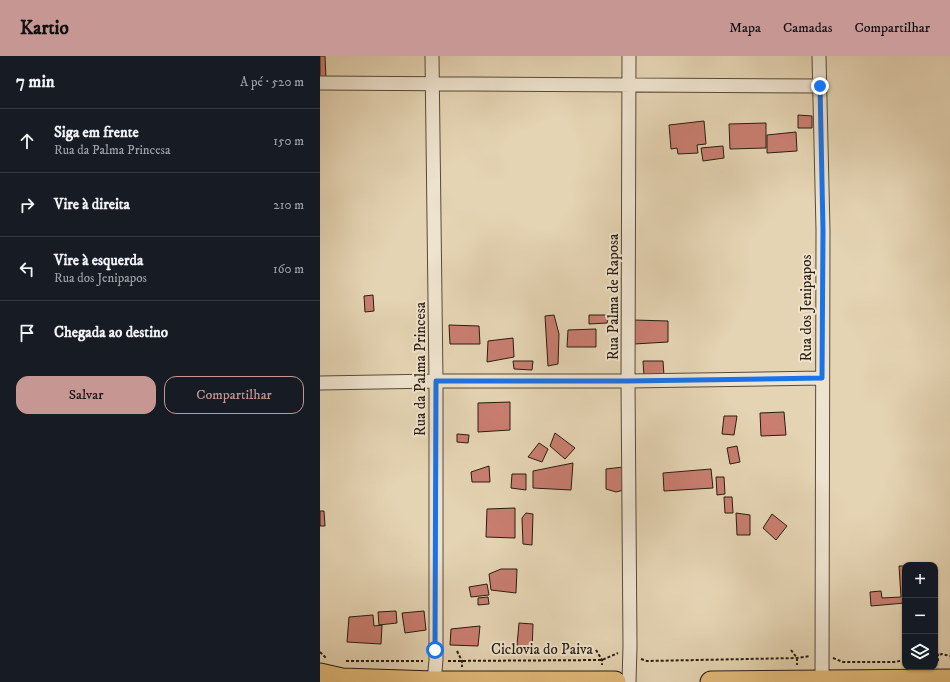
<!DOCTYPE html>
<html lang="pt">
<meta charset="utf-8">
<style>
body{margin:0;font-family:"IM FELL DW Pica",serif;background:#242831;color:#f1f3f6}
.controls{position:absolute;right:12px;bottom:12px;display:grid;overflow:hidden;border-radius:8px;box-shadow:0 1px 3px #0004}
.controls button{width:36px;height:36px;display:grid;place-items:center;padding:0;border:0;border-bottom:1px solid #363941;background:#171b24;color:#f1f3f6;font:20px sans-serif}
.stop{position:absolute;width:12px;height:12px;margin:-9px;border:3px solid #1a73e8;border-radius:50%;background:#fff}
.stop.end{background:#1a73e8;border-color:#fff;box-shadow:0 1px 4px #0008}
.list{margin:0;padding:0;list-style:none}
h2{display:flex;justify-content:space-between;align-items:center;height:52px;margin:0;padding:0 16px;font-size:17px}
h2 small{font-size:13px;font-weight:400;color:#9ea1a6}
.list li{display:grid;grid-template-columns:26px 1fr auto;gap:12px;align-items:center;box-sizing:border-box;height:64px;padding:0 16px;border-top:1px solid #363941}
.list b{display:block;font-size:15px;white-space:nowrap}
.list p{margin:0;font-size:13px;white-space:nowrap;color:#9ea1a6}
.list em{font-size:13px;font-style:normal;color:#9ea1a6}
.actions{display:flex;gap:8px;padding:12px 16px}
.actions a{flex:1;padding:9px 0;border:1px solid #c59692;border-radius:12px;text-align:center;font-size:14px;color:#c59692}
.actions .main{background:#c59692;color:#111}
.icon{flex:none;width:22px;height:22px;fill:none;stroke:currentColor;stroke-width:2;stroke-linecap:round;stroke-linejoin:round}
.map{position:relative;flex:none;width:630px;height:626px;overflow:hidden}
header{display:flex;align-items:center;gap:24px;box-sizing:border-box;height:56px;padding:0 20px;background:#c59692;color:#111}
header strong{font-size:19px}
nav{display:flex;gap:22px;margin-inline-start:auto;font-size:14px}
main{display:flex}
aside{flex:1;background:#171b24}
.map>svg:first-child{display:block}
.building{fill:#c97e70;stroke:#281c10}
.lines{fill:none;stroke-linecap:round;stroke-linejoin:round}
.street-casing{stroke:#574a39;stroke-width:15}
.primary-casing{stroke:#281c10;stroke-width:23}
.path{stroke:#281c10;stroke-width:2;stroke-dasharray:3 2;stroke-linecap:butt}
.street{stroke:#eee3ce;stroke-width:13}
.primary{stroke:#e2ba7a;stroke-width:21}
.route{stroke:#1a73e8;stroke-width:5}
.labels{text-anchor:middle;stroke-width:4;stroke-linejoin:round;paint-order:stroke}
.street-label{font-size:15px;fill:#281c10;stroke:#eee3ce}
</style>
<header>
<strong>Kartio</strong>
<nav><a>Mapa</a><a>Camadas</a><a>Compartilhar</a></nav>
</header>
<main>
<aside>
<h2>7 min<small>A pé · 520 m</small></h2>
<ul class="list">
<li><svg class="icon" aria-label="ahead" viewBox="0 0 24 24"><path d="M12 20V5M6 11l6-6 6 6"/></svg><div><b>Siga em frente</b><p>Rua da Palma Princesa</p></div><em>150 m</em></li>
<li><svg class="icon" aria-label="right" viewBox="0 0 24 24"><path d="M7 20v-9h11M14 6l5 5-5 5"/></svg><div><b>Vire à direita</b></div><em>210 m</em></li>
<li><svg class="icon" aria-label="left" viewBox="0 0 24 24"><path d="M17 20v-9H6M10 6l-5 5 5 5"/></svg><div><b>Vire à esquerda</b><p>Rua dos Jenipapos</p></div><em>160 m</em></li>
<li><svg class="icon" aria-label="arrive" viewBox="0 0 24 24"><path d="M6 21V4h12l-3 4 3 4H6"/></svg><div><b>Chegada ao destino</b></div></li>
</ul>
<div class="actions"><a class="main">Salvar</a><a>Compartilhar</a></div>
</aside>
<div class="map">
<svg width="630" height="626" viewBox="0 0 630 626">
<rect width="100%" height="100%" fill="#e5d4b3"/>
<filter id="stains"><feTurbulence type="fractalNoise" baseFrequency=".005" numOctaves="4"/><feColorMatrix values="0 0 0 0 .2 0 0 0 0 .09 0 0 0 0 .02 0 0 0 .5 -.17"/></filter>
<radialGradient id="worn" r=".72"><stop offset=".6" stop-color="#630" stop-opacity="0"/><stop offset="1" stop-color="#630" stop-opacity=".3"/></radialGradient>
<path class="building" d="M0,0H5L6,23L0,24Z
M478,59L492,60V72H478Z
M384,65L386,88L377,89L378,97L358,98L357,92L351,93L349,69Z
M446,67V92L410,93L409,68Z
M476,76L477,95L447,97V79Z
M403,90L404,102L383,105L381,92Z
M53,239L54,255L45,256L44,240Z
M234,259L239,278L238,308L228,310L225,260Z
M269,259H289L287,267L269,268Z
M314,264L348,265V286L314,288Z
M129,269L159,270L160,288H130Z
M276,273V291H247L248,274Z
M193,282L194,301L167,306L168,285Z
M193,305H213L212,314L194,313Z
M323,305H343L344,320H324Z
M190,346V374L158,376V347Z
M464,356L466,379L441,380L440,357Z
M404,360H417L414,379L402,378Z
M235,377L255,392L245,403L230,390Z
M137,378L149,379L148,387L137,386Z
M219,387L228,393L222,406L208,401Z
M417,390L420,406L410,408L407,392Z
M253,407L251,434L213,432V415Z
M169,410L170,426H152L151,416Z
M303,411L304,434L296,436L286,433V413Z
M391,413L393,432L344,435L343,417Z
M192,418H206V434L191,432Z
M396,421H404L405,438L397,439Z
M404,441H412L413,457H405Z
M195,452V482L166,481L167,453Z
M0,455H4L5,470H0Z
M206,457L213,458L212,489L203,488L202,462Z
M416,457L430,459V479H417Z
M452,458L467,470L456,484L443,472Z
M579,510H585V547L551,550L550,536L561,535L562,542L581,541Z
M181,513H197L196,537L171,534L169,518Z
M167,528L169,539L151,541L149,531Z
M168,541L169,548L158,549V542Z
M76,555L77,567L59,569L58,556Z
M104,555L106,574L85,577L82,557Z
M53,559L54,570L62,569L61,588L27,586L29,561Z
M199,567L213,568L212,595L197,589Z
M160,570L158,590L130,589L131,573Z"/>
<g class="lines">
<defs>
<path id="street" d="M112,0L116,325V604L114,626
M499,0L503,174L502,625
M0,27L500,30
M0,327L116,325H308L502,322
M309,626L310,590L308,325L309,0"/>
<path id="primary" d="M0,618L22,623L114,626H295
M391,626L630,624"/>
</defs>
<use href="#street" class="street-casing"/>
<use href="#primary" class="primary-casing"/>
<path class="path" d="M615,593L618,599V607
M276,594L282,604V609
M471,594L477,602V609
M137,595L142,605V611
M0,596L6,602
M615,600L622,598L630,600
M513,602L523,606H574L585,604
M321,603L327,605L477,602L490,600
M26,605H103
M128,605L282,604L298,597"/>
<use href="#street" class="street"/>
<use href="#primary" class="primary"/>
</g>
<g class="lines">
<path class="route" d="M115,594L116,325H308L502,322L503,174L500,30"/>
</g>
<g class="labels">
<g class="street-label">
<text transform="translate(293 241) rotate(-90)" y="5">Rua Palma de Raposa</text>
<text transform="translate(486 252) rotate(-90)" y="5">Rua dos Jenipapos</text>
<text transform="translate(100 313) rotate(-90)" y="5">Rua da Palma Princesa</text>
<text x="222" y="598">Ciclovia do Paiva</text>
</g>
</g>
<rect width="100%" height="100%" filter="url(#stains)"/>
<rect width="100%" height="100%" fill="url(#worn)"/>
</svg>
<div class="controls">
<button>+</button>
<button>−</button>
<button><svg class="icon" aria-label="layers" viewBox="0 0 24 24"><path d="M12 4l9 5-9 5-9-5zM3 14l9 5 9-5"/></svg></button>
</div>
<div class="stop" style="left:115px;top:594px"></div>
<div class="stop end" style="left:500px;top:30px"></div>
</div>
</main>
